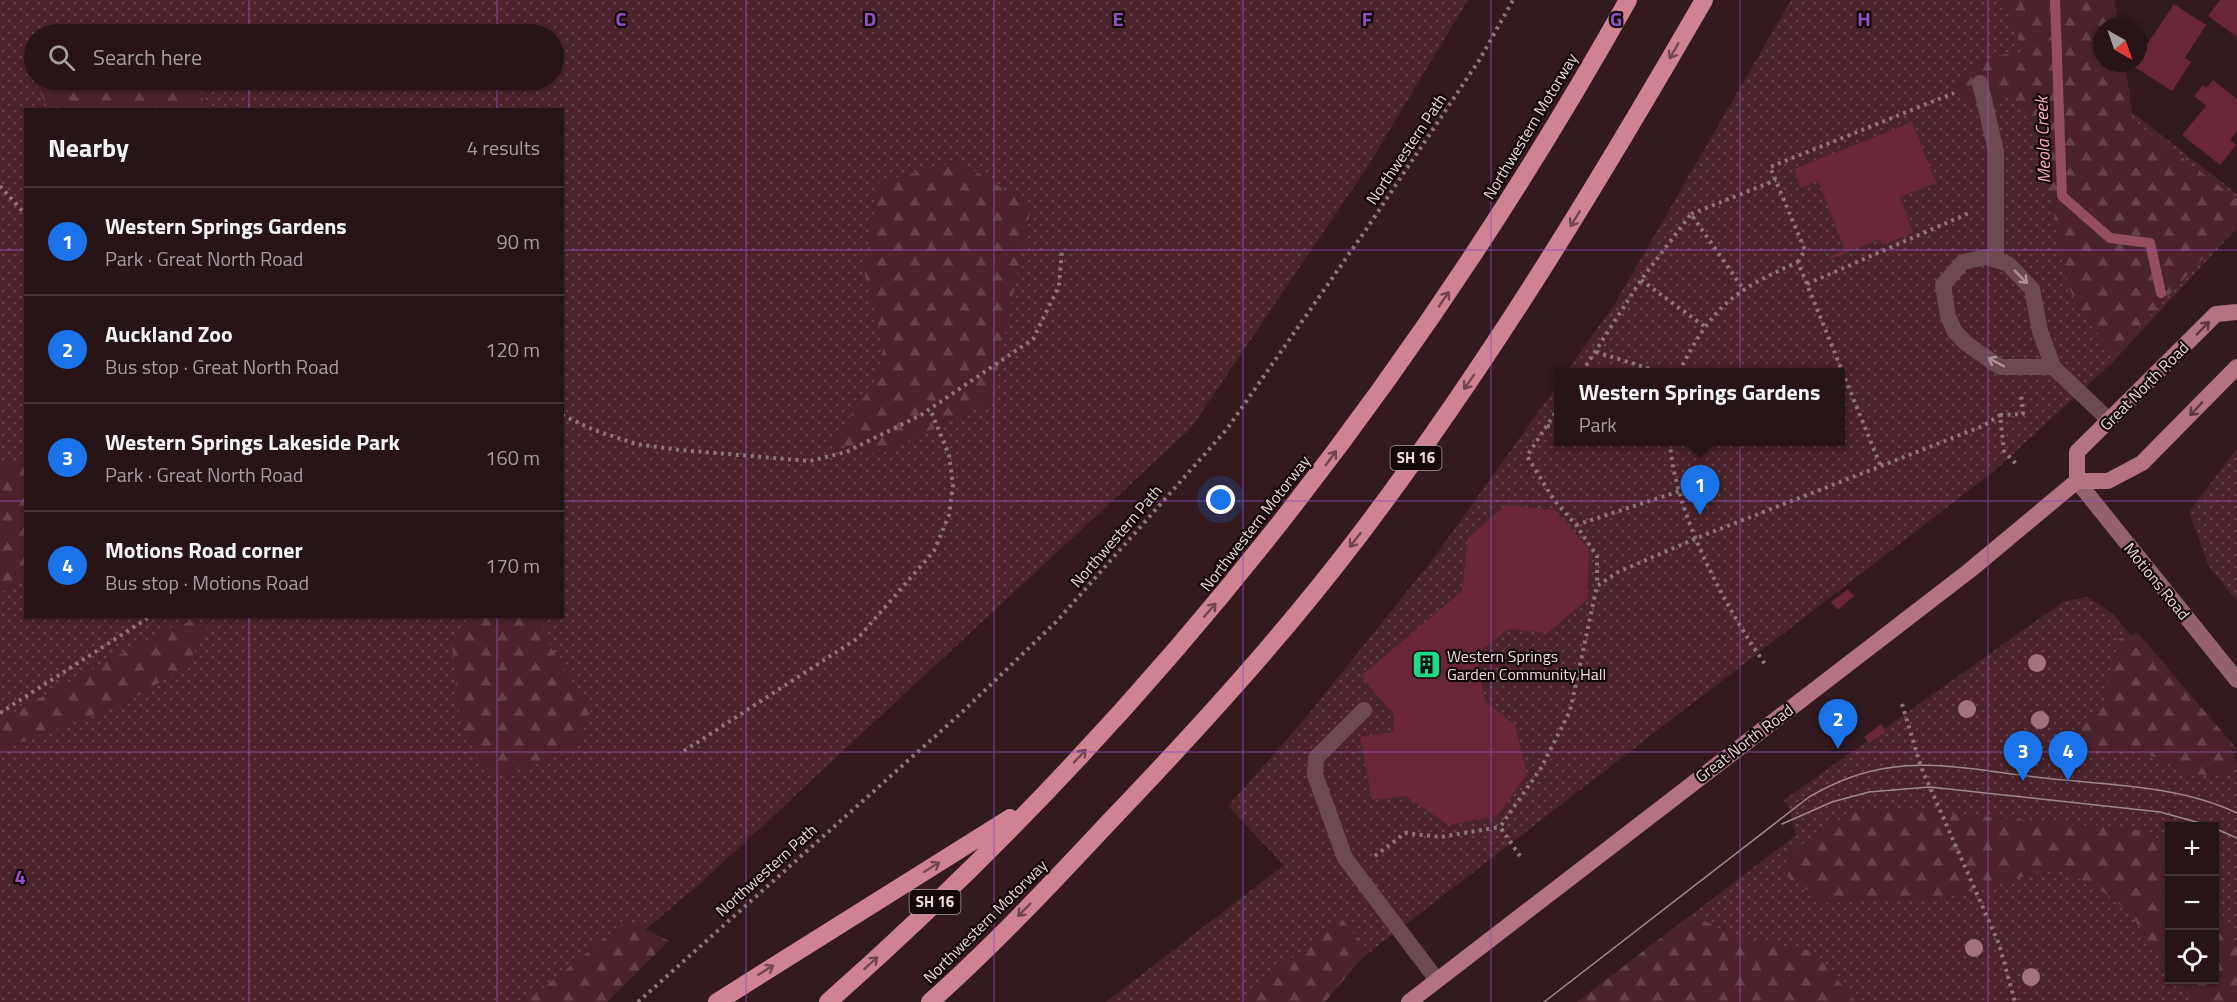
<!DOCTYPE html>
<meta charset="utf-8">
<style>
body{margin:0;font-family:"Titillium Web",sans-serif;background:#2e1d20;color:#f1f3f6}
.controls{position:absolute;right:18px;bottom:18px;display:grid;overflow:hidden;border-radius:0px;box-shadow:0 2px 4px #0004}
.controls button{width:54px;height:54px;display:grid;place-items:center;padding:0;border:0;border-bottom:2px solid #423336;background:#261417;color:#f1f3f6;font:30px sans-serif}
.compass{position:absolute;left:2093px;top:18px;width:54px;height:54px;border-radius:50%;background:#261417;box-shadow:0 2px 4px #0004;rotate:140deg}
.you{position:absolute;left:1221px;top:500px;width:21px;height:21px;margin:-15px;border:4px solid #fff;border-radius:50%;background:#1a73e8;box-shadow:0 0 0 9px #1a73e833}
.badge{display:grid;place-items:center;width:39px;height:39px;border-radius:50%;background:#1a73e8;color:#fff;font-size:20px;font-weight:700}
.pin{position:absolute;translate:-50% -50px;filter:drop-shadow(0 2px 3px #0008)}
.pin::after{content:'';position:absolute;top:32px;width:21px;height:18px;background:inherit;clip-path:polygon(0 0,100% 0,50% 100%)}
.popup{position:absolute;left:1554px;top:368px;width:291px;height:78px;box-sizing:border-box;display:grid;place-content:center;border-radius:0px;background:#261417;filter:drop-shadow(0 2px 4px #0005);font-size:20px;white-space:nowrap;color:#a49ea1}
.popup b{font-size:22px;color:#f1f3f6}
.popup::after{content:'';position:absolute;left:50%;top:100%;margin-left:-12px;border:12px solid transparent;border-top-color:#261417}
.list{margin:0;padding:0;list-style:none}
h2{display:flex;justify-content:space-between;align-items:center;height:78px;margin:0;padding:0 24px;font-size:26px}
h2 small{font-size:20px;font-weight:400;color:#a49ea1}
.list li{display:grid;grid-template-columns:39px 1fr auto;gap:18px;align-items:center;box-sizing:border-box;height:108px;padding:0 24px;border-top:2px solid #423336}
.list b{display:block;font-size:22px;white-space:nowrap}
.list p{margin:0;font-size:20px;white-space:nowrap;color:#a49ea1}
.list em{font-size:20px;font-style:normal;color:#a49ea1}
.icon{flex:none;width:33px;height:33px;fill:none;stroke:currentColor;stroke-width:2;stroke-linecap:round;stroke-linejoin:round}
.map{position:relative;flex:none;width:2237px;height:1002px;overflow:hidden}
.search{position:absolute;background:#261417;box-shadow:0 2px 4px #0004;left:24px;top:24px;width:540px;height:66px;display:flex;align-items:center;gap:15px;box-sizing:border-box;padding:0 21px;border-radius:33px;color:#a49ea1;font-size:22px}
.panel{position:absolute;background:#261417;box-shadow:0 2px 4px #0004;left:24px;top:108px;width:540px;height:510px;border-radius:0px}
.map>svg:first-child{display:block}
.green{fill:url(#green-dots);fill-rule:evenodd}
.forest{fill:url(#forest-firs)}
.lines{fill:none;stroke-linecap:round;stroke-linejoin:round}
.stream{stroke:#944e5e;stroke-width:10}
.building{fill:#682638}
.path{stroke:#8b777b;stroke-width:4;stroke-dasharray:3 4.5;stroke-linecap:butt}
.service{stroke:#6b4b51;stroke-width:16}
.secondary{stroke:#93626c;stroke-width:16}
.primary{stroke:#b37380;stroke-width:16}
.motorway{stroke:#cf8392;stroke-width:18}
.tram{stroke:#9d898c;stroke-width:1.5}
.tree{fill:#a3747d}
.oneway{stroke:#71464e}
.oneway2{stroke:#ab9397}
.oneway3{stroke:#5b383f}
.grid{fill:none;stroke:#914fc5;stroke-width:1.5;stroke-opacity:0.55}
.labels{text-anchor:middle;stroke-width:4.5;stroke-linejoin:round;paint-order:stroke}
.shield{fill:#13080a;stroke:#aa9c9e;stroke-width:1.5}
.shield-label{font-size:15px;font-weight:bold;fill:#ebdbdd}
.street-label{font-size:16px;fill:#ebdbdd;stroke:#13080a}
.poi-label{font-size:16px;fill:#ebdbdd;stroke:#13080a;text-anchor:start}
.water-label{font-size:18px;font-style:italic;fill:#feaabb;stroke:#13080a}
.grid-label{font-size:20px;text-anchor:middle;font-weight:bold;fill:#914fc5;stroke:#13080a;stroke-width:4.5;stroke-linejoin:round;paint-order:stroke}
</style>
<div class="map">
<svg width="2237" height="1002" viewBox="0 0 2237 1002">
<defs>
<pattern id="green-dots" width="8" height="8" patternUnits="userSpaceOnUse" patternTransform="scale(1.5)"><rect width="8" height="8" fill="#4b232c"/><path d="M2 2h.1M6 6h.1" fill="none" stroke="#65424a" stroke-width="1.8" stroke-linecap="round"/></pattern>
<pattern id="forest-firs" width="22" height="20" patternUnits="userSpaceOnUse" patternTransform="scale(1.5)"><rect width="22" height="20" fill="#4b232c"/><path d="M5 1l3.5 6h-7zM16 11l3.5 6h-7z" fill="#65424a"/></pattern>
</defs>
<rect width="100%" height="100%" fill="#321a1f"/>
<path class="green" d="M0,0H1468L1366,169L1191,428L702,882L559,1002H0ZM34,34H554V80H34ZM26,110H562V616H26Z
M1791,0H2053L2034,36L2237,194V228L2113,362L1993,472L1305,1002H1106L1284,865L1228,806L1302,722L1433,559L1559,383V442H1841V372H1566L1614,305Z
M2237,448V601L2209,567L2189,512Z
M2088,597L2113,614L2237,763V1002H1577L1796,835L1788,805L1784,800L2064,601ZM2170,826H2214V980H2170Z"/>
<path class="forest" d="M2003,0H2114L2119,27H2102V63H2125L2133,121L2237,199V221L2115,354C2100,336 2081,317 2072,294C2050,243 2056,128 2009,96L1987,105L1966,103L1953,85C1974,60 1993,54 2024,52Z
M34,75V80H195L199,83L205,109H54L47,107L34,79Z
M960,161L1031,207L991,401L879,455L831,442L876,381L884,345L864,272L879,182Z
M25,456V568L11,591H0V469Z
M468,617H542L545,638L591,711L574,749L493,777L479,757L460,719L452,645Z
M193,621L209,624L187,666L129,701L20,743L0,754V720L169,628Z
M2138,633L2236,748L2232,771L2204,776L2184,771L2152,756L2120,748L2083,751L2080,729L2102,708L2119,639Z
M1886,808L2136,830L2155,837L2169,846V973L2131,914L2096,886L2055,868L1948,897L1826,903L1784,874L1790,853L1825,828L1853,812Z
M2215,898L2237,950V1002H2195L2174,980H2214Z
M1691,915L1742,938L1813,951L1856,1002H1577Z
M1342,919L1368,951L1325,1002H1236Z
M627,920L669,941L607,1002H526Z"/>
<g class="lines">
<path class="stream" d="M2055,0L2062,196L2110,238L2150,243L2161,293"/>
</g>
<path class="building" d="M2220,0H2237V37L2208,16Z
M2174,4L2206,25L2185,58L2191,62L2172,91L2133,66L2138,63V58Z
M2213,80L2237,99V131L2230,140L2236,145L2220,165L2182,135L2206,106L2194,96L2203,85L2206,88Z
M1912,122L1936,183L1900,197L1913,233L1882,245L1880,239L1830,259L1829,257L1845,250L1818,181L1801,188L1794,169Z
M1506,505L1555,510L1589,549L1587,600L1547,633L1508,629L1476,654L1485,701L1515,725L1527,774L1497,816L1448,825L1406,796L1372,800L1360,737L1394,732V715L1361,676L1462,591L1468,538Z
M1848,589L1854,596L1838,610L1831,602Z
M1881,724L1886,732L1869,743L1864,737Z"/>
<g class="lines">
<path class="path" d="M0,186L26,215
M1691,214L1776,180
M1798,262L1805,250L1770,167L1954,93
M1641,280L1704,326
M1807,284L1969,213
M1596,352L1660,372
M1582,372L1641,280L1691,214L1744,290
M1679,372C1711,308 1732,291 1798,262L1881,467
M1559,407L1527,456L1554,500L1576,525L1597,556V585
M562,415L594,430L636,444L680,450L810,461L846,452L921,415L1033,339L1059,286L1062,250
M2000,415L2023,414L2021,393
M1547,426L1559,427
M1670,442C1674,512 1726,609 1767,667
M1576,525L1680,491
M1902,704L1921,767L1999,944L2015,1002
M0,713L151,616
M684,751L858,638L934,551L949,515L953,485L949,455L930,409
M1375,856L1405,833L1440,837L1500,827
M1520,856L1500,827L1541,768L1570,711L1597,586L1618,572L1697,538L1983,426L2000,415L2004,451L2018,466
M638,1002L959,715L1057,621L1227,429L1363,234L1480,59L1513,0"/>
<path class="service" d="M1980,83L1996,151V260
M2053,367H2000L1967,344L1955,332L1948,316L1943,285L1963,262L1986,257L2008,264L2032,289L2040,331L2053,367L2110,421
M1364,710L1316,758L1315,775L1345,858L1437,980"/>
<path class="secondary" d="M2077,481L2237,680"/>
<path class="primary" d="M2077,481V452L2216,314L2237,312
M1409,1002L1969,571L2077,481H2108L2142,463L2237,367"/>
<path class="motorway" d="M717,1002L1010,818
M828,1002C1153,715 1416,378 1628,0
M930,1002C993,946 1052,883 1110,821C1197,730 1282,637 1358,537C1487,367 1597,185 1704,0"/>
<path class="tram" d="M1782,824L1832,802L1869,792L1930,787L2160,812L2211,826
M2214,828L2237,838
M1544,1002L1809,797C1837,781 1862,771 1894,767C1940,761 1990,772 2035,777C2101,785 2176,784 2237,813"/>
</g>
<g class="tree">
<circle cx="2037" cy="663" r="9"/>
<circle cx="1967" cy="709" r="9"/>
<circle cx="2040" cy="720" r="9"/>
<circle cx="1974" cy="948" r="9"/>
<circle cx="2031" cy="977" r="9"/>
</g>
<defs><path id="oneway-shaft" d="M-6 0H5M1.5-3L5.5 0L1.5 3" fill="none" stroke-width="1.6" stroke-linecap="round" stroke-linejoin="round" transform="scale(1.5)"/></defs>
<g class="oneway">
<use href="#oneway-shaft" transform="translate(1674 51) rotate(120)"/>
<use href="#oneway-shaft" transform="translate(1575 219) rotate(122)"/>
<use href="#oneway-shaft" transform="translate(1444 299) rotate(-56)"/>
<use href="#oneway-shaft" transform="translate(1469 382) rotate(125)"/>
<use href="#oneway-shaft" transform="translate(1331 458) rotate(-54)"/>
<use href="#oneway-shaft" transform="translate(1355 540) rotate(128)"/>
<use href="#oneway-shaft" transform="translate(1210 610) rotate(-49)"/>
<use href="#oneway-shaft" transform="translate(1080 756) rotate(-47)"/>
<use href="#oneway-shaft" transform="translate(932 867) rotate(-32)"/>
<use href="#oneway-shaft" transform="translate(1024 910) rotate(135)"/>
<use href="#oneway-shaft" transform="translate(871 963) rotate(-42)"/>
<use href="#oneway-shaft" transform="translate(766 970) rotate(-32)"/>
</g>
<g class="oneway2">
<use href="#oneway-shaft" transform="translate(2021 277) rotate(45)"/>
<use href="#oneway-shaft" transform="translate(1996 362) rotate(-152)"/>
</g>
<g class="oneway3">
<use href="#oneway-shaft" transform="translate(2203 328) rotate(-46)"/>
<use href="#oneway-shaft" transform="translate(2196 409) rotate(133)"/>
</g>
<path class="grid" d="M249,0V34M497,0V34M746,0V1002M994,0V1002M1243,0V1002M1491,0V1002M1740,0V1002M1988,0V1002M249,80V110M497,80V110M0,250H26M562,250H2237M0,501H26M562,501H2237M249,616V1002M497,616V1002M0,752H2237"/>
<defs>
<symbol id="building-square" viewBox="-11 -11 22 22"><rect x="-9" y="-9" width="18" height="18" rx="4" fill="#23d886" stroke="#13080a"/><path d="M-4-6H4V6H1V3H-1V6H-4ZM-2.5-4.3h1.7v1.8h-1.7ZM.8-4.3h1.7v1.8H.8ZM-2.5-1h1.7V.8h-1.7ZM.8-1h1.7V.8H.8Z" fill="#111"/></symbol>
</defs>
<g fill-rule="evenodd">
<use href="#building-square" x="1410" y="648" width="33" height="33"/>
</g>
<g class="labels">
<g class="shield">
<rect x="1390.5" y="446" width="51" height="24" rx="4.5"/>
<rect x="909.5" y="890" width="51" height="24" rx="4.5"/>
</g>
<g class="shield-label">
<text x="1416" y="463">SH 16</text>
<text x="935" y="907">SH 16</text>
</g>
<g class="street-label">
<text transform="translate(1530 126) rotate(-59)" y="6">Northwestern Motorway</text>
<text transform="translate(1406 149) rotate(-56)" y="6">Northwestern Path</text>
<text transform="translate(2144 386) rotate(-45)" y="6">Great North Road</text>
<text transform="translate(1255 523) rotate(-52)" y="6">Northwestern Motorway</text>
<text transform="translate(1116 536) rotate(-49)" y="6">Northwestern Path</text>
<text transform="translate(2157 581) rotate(51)" y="6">Motions Road</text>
<text transform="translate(1744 743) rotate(-37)" y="6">Great North Road</text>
<text transform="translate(766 870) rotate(-42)" y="6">Northwestern Path</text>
<text transform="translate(985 921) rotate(-45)" y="6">Northwestern Motorway</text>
</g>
<g class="poi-label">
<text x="1447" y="662">Western Springs<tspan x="1447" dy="18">Garden Community Hall</tspan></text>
</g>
<g class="water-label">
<text transform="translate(2043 140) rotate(-92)" y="6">Meola Creek</text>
</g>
</g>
<g class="grid-label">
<text x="621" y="26">C</text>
<text x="870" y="26">D</text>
<text x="1118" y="26">E</text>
<text x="1367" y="26">F</text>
<text x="1616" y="26">G</text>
<text x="1864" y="26">H</text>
<text x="20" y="884">4</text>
</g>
</svg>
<div class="controls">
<button>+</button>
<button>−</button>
<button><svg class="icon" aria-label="locate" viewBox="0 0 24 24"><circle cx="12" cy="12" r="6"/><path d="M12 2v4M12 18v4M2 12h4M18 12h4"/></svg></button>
</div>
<svg class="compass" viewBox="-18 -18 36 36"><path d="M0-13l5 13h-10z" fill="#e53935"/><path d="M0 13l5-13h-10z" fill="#a49ea1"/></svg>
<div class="you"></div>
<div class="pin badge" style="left:1700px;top:515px">1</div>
<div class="popup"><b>Western Springs Gardens</b>Park</div>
<div class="pin badge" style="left:1838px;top:749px">2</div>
<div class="pin badge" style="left:2023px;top:781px">3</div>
<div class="pin badge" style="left:2068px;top:781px">4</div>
<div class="search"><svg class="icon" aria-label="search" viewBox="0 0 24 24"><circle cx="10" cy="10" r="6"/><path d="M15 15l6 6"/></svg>Search here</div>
<section class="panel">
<h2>Nearby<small>4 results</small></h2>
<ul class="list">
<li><span class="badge">1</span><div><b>Western Springs Gardens</b><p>Park · Great North Road</p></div><em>90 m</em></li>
<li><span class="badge">2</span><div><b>Auckland Zoo</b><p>Bus stop · Great North Road</p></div><em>120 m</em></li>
<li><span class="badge">3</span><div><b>Western Springs Lakeside Park</b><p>Park · Great North Road</p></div><em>160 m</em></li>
<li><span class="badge">4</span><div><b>Motions Road corner</b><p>Bus stop · Motions Road</p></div><em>170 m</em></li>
</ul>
</section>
</div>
